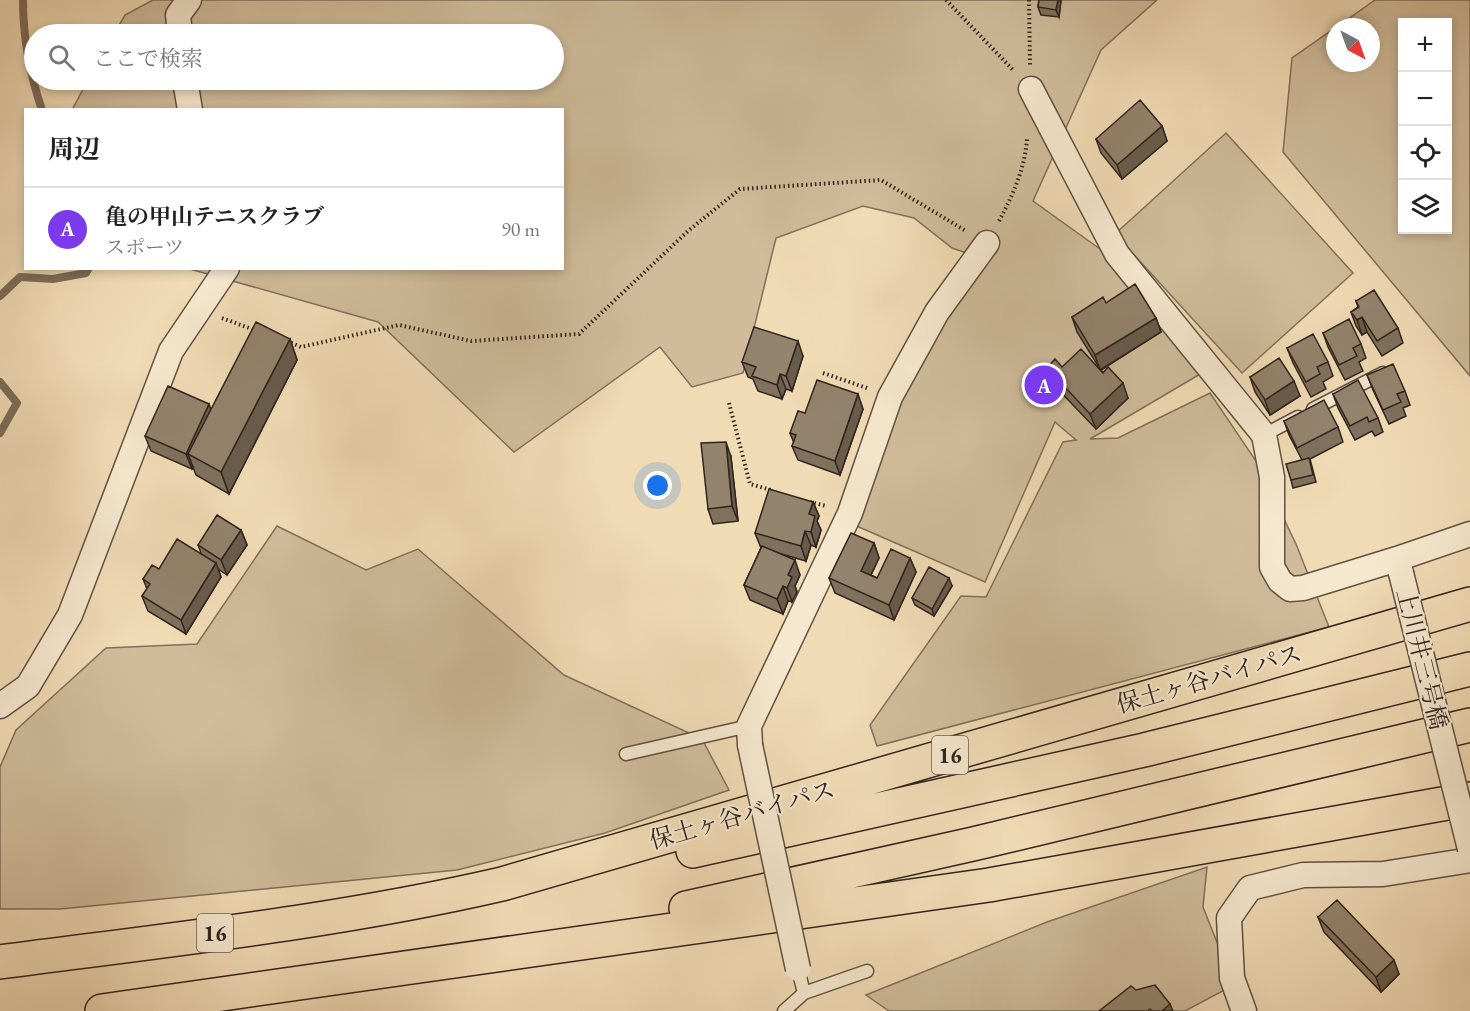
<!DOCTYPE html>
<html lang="ja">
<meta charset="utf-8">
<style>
body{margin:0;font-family:"EB Garamond","Noto Serif JP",serif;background:#f2f2f2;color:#222}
.controls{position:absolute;right:18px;top:18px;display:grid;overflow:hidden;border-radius:0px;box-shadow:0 3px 9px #0003}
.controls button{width:54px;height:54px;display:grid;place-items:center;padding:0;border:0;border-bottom:2px solid #e0e0e0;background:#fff;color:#222;font:30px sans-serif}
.compass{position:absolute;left:1326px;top:18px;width:54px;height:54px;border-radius:50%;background:#fff;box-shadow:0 3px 9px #0003;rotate:139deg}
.you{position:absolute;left:658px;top:486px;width:21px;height:21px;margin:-15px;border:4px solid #fff;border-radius:50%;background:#1a73e8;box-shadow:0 0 0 9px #1a73e833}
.badge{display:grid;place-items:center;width:39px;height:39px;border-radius:50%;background:#7c3aed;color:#fff;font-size:20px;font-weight:700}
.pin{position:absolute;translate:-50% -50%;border:3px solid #fff;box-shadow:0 2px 6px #0006}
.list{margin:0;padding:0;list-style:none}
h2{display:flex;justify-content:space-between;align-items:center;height:78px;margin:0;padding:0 24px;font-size:26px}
h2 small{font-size:20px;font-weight:400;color:#767676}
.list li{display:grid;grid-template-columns:39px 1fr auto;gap:18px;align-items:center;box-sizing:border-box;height:84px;padding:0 24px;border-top:2px solid #e0e0e0}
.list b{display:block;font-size:22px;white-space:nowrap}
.list p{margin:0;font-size:20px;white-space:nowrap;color:#767676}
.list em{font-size:20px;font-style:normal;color:#767676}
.icon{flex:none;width:33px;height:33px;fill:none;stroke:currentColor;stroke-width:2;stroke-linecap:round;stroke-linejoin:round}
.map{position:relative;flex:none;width:1470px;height:1011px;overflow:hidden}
.search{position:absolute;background:#fff;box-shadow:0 3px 9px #0003;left:24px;top:24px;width:540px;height:66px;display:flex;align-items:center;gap:15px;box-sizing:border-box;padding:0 21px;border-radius:33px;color:#767676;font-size:22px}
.panel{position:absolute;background:#fff;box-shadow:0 3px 9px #0003;left:24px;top:108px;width:540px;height:162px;border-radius:0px}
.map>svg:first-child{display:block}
.green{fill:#d0bc9b;stroke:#80705c;stroke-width:1.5;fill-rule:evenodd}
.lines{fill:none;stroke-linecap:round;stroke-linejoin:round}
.stream{stroke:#7c6d5a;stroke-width:8}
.service-casing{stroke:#605244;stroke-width:15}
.minor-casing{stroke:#605244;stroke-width:27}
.motorway-casing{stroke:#30241e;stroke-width:36}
.path{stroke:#30241e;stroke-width:4;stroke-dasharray:1.5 3;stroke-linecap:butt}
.service{stroke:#f6e8cf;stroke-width:12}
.minor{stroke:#f6e8cf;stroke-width:24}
.motorway{stroke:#f1dbb5;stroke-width:33}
.minor-bridge-casing{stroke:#605244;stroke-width:27;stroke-linecap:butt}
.minor-bridge{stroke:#f6e8cf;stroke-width:24}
.wall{fill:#7f715e;stroke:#30241e;stroke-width:1.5}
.shaded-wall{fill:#685c4c;stroke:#30241e;stroke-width:1.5}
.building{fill:#94836d;stroke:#30241e;stroke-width:1.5}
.labels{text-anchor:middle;stroke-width:4.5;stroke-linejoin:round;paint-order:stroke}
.shield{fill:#f6e8cf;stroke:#6b5f53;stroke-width:1.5}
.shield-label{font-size:22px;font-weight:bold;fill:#30241e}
.street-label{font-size:24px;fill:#30241e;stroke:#f6e8cf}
</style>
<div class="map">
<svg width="1470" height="1011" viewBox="0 0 1470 1011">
<rect width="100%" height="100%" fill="#f1dbb5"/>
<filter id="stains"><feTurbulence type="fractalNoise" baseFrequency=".00333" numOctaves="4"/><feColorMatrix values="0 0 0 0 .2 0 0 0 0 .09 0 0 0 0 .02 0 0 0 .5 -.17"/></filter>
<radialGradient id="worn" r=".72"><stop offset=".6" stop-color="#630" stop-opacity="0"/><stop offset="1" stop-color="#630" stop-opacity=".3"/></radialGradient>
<path class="green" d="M153,0H1157L1101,50L1033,201L1100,249L1207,370L1090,439L1118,438L1210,393L1256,461L1296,544L1329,627L877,746L870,725L961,596L986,597L1063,442L1076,440L1055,422L985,582L852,524L900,401L933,336L987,260L952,248L914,218L863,206L776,238L743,373L692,387L660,347L514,452L378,322L190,269L562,268V110H72L88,80H554V34H114L125,15Z
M1375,0H1470V376L1283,152L1292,58L1335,28V63H1371V27H1337ZM1448,22V230H1402V22Z
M1226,133L1353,273L1242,373L1115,234Z
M277,526L366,570L418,549L564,675L702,739L729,790L605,833L457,870L60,909H0V767L16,730L106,648L197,644Z
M1207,867L1203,907L1234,985L1185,1011H889L866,995L1047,922Z"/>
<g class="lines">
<path class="stream" d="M23,0C23,39 29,72 42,110
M0,296L20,277L53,279L86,273L89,268
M0,382L17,403L0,433"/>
<defs>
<path id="service" d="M1313,409L1383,373
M1264,435L1298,417
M626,754L749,726
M804,993L867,971
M784,1011L804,993L798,969"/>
<path id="minor" d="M180,34L178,15L189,0
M185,80L190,110
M1031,89L1117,254L1264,435L1272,477V567L1280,581L1290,589L1303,588L1397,559L1401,573
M1397,559L1470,534
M0,706L28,686L70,615L171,351L227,268
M750,745L749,726L850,513L890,397L937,312L987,243
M1244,1011L1232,978L1229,918L1250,888L1303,875L1383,874L1470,860"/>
<path id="motorway" d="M693,851L1144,750L1470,669
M686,908L973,844L1470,725
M0,962C167,940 337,922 502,884L1470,604
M102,1011L989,885L1470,799"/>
</defs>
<use href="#service" class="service-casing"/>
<use href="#minor" class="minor-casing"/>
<use href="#motorway" class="motorway-casing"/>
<path class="path" d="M946,0L1014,71
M1029,0L1030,65
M999,221C1013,195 1025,168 1027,139
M222,318L257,331
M287,341L301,347L399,325L471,341L579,334L688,231L740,189L881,180L966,231
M823,373L867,388
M729,403L750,484L771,490
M810,502L826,506"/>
<use href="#service" class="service"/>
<use href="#minor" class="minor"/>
<use href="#motorway" class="motorway"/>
<defs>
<path id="minor-bridge" d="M1401,573L1470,849
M750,745L798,969"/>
</defs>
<use href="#minor-bridge" class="minor-bridge-casing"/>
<use href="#minor-bridge" class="minor-bridge"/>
</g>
<path class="wall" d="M1039,0H1061L1059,17L1041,15L1038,7Z
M1162,126L1167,141L1122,179L1101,153L1096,139Z
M1356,301L1398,328L1403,343L1382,356L1367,332L1362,335L1356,326L1351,312L1358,307Z
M1106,303L1156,318L1161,332L1101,370L1128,398L1096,429L1052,383L1047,368L1062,367L1100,369L1077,332L1072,317Z
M1323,333L1361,344L1366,358L1359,362L1363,371L1345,380L1328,347Z
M290,339L297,360L229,494L196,475L193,467L192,469L151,451L145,436L211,410Z
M1287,348L1328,362L1333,376L1323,382L1326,389L1311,397L1293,363Z
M803,356L792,391L786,389L782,399L758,391L753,379L748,377L742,362Z
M1367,375L1405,391L1410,405L1403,408L1406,416L1389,424L1373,390Z
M1250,377L1300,396L1270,415L1255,392Z
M1333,394L1378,418L1383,432L1375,436L1372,431L1355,440L1338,408Z
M863,409L840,475L798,460L792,446L794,443L790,433L805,413Z
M1284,421L1338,427L1343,442L1310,459L1316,482L1293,488L1291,480L1302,460L1289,435Z
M731,457L738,521L713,524L708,509Z
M813,502L819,516L817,521L821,530L816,547L811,545L806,561L778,553L800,575L795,586L797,592L792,602L788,601L783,614L750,600L744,585L761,548L755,533Z
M241,530L247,545L227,575L218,569L221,577L186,634L148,611L142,596L147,589L143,579L201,553L198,545Z
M874,543L879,558L871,575L877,578L910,558L916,572L894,620L835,593L829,578Z
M952,586L934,616L915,605L912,598Z
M1318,917L1399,974L1381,992L1324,932Z"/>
<path class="shaded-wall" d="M1058,0H1061L1059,17L1056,10Z
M1162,126L1167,141L1122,179L1117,165Z
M1362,317L1367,332L1362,335L1357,320Z
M1156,318L1161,332L1100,370L1095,355Z
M290,339L297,360L229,494L221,472Z
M798,341L803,356L792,391L786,376Z
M780,374L786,389L782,399L777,385Z
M1294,381L1300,396L1270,415L1265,400Z
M1123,383L1128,398L1096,429L1090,414Z
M858,394L863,409L840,475L835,461Z
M209,404L214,419L188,454L193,467L192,469L186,454Z
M726,442L731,457L738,521L732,506Z
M813,502L819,516L817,521L821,530L816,547L811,532L809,514Z
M241,530L247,545L227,575L221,560Z
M805,531L811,545L806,561L801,546Z
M874,543L879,558L866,585L861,571Z
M910,558L916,572L894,620L889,605Z
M795,560L800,575L795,586L797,592L792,602L787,588L788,575Z
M216,563L221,577L186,634L181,620Z
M949,578L952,586L934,616L932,609Z
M783,586L788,601L783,614L777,599Z
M1394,960L1399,974L1381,992L1376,977Z
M1170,1004L1173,1011H1162Z"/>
<path class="building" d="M1039,0H1058L1056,10L1038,7Z
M1140,100L1162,126L1117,165L1096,139Z
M1135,284L1156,318L1095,355L1072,317L1103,297L1106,303Z
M1374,290L1398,328L1377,341L1362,317L1357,320L1351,312L1359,307L1356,301Z
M1349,319L1361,344L1353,348L1357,356L1339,365L1323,333Z
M256,322L290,339L221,472L188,454Z
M754,327L798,341L786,376L780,374L777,385L752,376L756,367L742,362Z
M1313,334L1328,362L1317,367L1320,374L1306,382L1287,348Z
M1081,349L1103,373L1108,367L1123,383L1090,414L1047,368L1055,359L1062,367Z
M1279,358L1294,381L1265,400L1250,377Z
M1393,364L1405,391L1397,394L1401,402L1383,410L1367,375Z
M817,380L858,394L835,461L792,446L796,435L790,433L798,411L805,413Z
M1358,380L1378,418L1369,422L1367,417L1350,426L1333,394Z
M168,386L209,404L186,454L145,436Z
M1324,400L1338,427L1297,448L1284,421Z
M726,442L732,506L708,509L701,443Z
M1309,458L1313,475L1291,480L1286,464Z
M769,489L813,502L809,514L815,516L811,532L805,531L801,546L755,533Z
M217,515L241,530L221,560L198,545Z
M851,533L874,543L861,571L877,578L891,549L910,558L889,605L829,578Z
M177,539L216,563L181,620L142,596L150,584L143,579L152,565L159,569Z
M762,546L795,560L788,575L792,577L787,588L783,586L777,599L744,585Z
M929,567L949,578L932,609L912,598Z
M1337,900L1394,960L1376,977L1318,917Z
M1155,985L1170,1004L1162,1011H1152L1150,1009L1148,1011H1099L1131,986L1136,990Z"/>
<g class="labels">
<g class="shield">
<rect x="932" y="736" width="36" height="38" rx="4.5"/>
<rect x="197" y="914" width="36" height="38" rx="4.5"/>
</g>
<g class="shield-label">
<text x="950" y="763">16</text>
<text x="215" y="941">16</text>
</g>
<g class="street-label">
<text transform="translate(1422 659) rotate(76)" y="8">上川井三号橋</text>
<text transform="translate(1209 679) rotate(-16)" y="8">保土ヶ谷バイパス</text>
<text transform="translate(742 815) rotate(-16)" y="8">保土ヶ谷バイパス</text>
</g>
</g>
<rect width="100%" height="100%" filter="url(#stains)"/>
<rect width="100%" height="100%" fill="url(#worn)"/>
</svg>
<div class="controls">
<button>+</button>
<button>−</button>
<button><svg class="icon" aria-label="locate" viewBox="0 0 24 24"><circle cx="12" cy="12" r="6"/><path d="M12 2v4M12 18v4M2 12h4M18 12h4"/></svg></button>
<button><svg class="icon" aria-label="layers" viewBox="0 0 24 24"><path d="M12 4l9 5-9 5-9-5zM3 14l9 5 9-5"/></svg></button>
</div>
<svg class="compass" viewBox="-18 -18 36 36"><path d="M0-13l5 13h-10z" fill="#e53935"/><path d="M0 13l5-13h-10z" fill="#767676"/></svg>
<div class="you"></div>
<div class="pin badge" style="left:1044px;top:385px">A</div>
<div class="search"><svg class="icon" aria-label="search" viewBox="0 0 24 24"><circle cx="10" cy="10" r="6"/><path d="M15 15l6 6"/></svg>ここで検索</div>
<section class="panel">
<h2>周辺<small></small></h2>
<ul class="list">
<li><span class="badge">A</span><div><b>亀の甲山テニスクラブ</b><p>スポーツ</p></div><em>90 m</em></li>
</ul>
</section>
</div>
